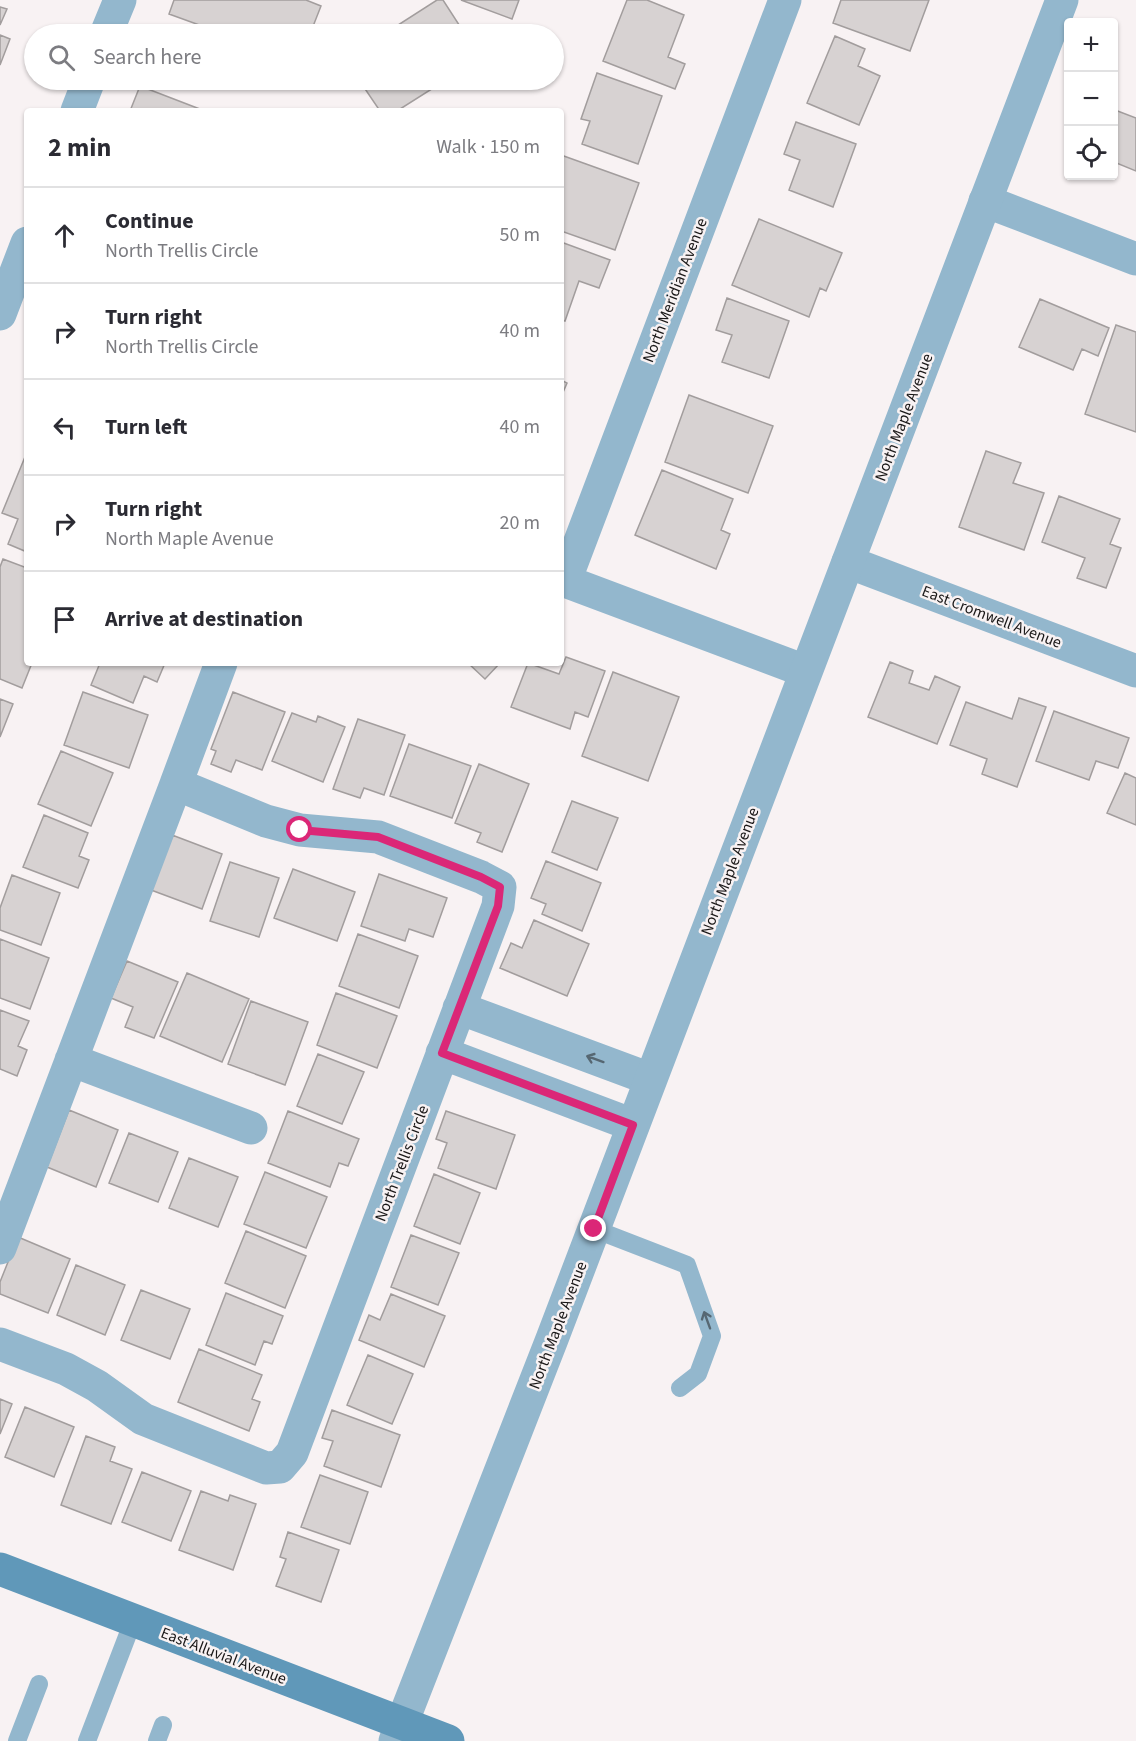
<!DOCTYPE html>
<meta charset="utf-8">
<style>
body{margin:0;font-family:"Source Sans 3",sans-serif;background:#f2f2f3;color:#2b2b33}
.controls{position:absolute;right:18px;top:18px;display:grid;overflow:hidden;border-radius:6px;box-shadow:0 2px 4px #0004}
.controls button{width:54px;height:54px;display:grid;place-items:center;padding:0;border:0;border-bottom:2px solid #e1e1e2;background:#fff;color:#2b2b33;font:30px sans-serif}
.stop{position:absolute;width:18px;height:18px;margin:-14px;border:4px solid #db2777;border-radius:50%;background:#fff}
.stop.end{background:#db2777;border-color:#fff;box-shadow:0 2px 6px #0008}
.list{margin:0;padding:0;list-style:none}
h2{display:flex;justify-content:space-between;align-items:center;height:78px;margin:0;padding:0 24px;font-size:26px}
h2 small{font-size:20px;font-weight:400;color:#7c7c81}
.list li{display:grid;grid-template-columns:39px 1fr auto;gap:18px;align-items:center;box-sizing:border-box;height:96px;padding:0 24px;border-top:2px solid #e1e1e2}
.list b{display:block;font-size:22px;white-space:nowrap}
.list p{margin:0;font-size:20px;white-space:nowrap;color:#7c7c81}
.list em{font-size:20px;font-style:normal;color:#7c7c81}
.icon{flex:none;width:33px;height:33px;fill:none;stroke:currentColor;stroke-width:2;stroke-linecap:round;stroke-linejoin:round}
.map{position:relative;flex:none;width:1136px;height:1741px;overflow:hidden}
.search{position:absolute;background:#fff;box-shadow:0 2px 4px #0004;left:24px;top:24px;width:540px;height:66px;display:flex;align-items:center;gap:15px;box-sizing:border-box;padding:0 21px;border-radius:33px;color:#7c7c81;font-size:22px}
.panel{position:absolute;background:#fff;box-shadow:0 2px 4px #0004;left:24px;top:108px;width:540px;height:558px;border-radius:6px}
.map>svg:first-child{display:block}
.building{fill:#d7d2d2;stroke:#a29d9d;stroke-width:1.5}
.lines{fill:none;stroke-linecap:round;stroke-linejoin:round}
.service{stroke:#93b7cd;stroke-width:18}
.minor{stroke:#93b7cd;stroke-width:33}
.tertiary{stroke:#93b7cd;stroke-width:33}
.secondary{stroke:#6098b9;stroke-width:33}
.oneway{stroke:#566772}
.route{stroke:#db2777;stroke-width:8}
.labels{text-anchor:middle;stroke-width:5;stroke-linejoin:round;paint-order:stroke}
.street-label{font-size:16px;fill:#191717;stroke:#f8f2f3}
</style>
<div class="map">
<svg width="1136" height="1741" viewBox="0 0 1136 1741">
<rect width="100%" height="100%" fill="#f8f2f3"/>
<path class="building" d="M174,0H306L321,6L310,34H224L169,14Z
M437,0H443L465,34H384Z
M461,0H519L512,19Z
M627,0H647L684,15L668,57L685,64L675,89L603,61Z
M841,0H929L910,51L833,23Z
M0,7L7,9L0,25Z
M0,35L10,39L0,65Z
M835,36L865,49L858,66L880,76L859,125L807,103Z
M597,73L662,96L638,164L582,144L590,121L581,119Z
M359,80H446L397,111H380Z
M140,86L205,111H130Z
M1115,110L1136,118V171L1114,162Z
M796,122L856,144L833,207L789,190L800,160L784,154Z
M561,155L639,183L615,250L561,231Z
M759,219L842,253L826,291L820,288L809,317L732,285Z
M561,242L610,260L599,288L579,281L565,321L561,320Z
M727,298L789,321L769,378L722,362L732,335L716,330Z
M1040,299L1109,328L1098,356L1082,349L1073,370L1019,347Z
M1116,325L1136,332V432L1085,414Z
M561,380L567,383L561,397Z
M689,395L773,426L748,493L665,462Z
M986,451L1021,463L1013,483L1044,493L1024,550L959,527Z
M27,452V552L8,544L18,519L2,513Z
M662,470L733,499L721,530L730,534L716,569L635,535Z
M1059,496L1120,519L1110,544L1121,548L1106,588L1077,578L1085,558L1042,542Z
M3,559L27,568V663H32L22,688L0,679V567Z
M566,657L605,671L588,717L575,712L570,729L511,707L528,663L559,674Z
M890,662L913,671L909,683L929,690L935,676L960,687L937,744L868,717Z
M100,663H165L157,682L144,676L133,703L91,685Z
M468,663H500L485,679Z
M613,672L679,697L648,781L582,756Z
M83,692L148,715L129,768L64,745Z
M233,692L285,712L262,770L236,760L231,772L211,764L216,751L211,749Z
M1019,698L1046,707L1017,787L982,774L987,759L950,745L966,702L1012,719Z
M0,699L13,704L0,737Z
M1054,711L1129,738L1118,768L1096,761L1089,780L1036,761Z
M292,713L316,722L318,716L345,727L323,782L272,761Z
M358,719L405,735L384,795L364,788L360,798L333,789Z
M409,744L471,766L452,818L390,796Z
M61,751L113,773L91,826L38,804Z
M479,764L529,784L502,852L477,842L481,833L455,823Z
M1125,773L1136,778V825L1107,813Z
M572,801L618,818L597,870L552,852Z
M44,815L88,833L79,856L89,860L78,888L23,867Z
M172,835L222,854L202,909L151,890Z
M546,861L601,883L582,931L542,914L546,904L531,898Z
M230,862L279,878L259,937L210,921Z
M293,869L355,892L337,941L274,918Z
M379,874L447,898L433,937L409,929L405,941L361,926Z
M12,875L60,893L41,945L0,930V908Z
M534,920L589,944L567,996L500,968L511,943L522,948Z
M358,934L418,956L399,1008L339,986Z
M0,939L49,958L30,1009L0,998Z
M127,961L178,982L154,1038L125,1027L133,1007L111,998Z
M187,973L249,999L222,1062L160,1036Z
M336,993L397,1016L377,1068L317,1045Z
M251,1001L308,1022L285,1085L228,1064Z
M0,1010L29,1021L18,1046L27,1050L17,1076L0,1069Z
M318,1054L364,1072L342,1124L297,1106Z
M69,1110L118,1130L96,1187L47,1167Z
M288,1111L359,1139L348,1166L339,1163L330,1187L268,1163Z
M446,1111L515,1135L496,1189L438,1168L447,1143L436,1139Z
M129,1133L178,1152L158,1202L109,1183Z
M189,1158L238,1177L218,1227L169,1208Z
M265,1172L327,1197L306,1248L244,1224Z
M434,1174L480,1193L460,1244L414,1226Z
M246,1231L306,1256L285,1308L225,1283Z
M411,1235L459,1253L438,1305L391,1287Z
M18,1237L70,1259L48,1313L0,1294V1282Z
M76,1265L125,1285L105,1335L57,1315Z
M141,1290L190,1309L170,1359L121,1340Z
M226,1293L283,1316L272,1344L264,1341L255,1365L206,1345Z
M391,1294L445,1316L424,1367L359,1340L369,1315L380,1320Z
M199,1349L262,1375L252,1399L260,1402L249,1431L178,1402Z
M368,1355L413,1374L392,1424L347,1405Z
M0,1399L12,1404L0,1434Z
M25,1407L74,1427L54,1477L5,1457Z
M332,1410L400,1435L381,1487L324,1466L333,1441L322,1438Z
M86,1436L115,1447L110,1461L132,1469L111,1524L61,1505Z
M142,1472L191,1491L171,1541L122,1522Z
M320,1475L368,1492L350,1544L301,1527Z
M201,1491L228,1501L230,1495L256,1504L233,1570L179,1550Z
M288,1532L339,1550L321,1602L276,1586L286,1559L280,1557Z"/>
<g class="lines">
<path class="service" d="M594,1229L687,1265L712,1336L698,1374L680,1388
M17,1741L39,1684
M87,1741L133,1621
M157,1741L163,1725"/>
<path class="minor" d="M785,0L565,581L805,671
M106,34L120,0
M77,111L89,80
M985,201L1136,259
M0,314L27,243
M848,562L1136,671
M176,784L221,663
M459,1008L650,1079
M442,1053L633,1125
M71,1060L251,1128
M0,1248L176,784L266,821L300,830L378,837L481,877L500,887L498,906L292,1453L280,1467L266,1468L143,1419L97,1386L66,1369L0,1344"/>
<path class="tertiary" d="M395,1741L552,1339L1062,0"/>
<path class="secondary" d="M0,1569L448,1741"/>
</g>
<defs><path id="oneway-shaft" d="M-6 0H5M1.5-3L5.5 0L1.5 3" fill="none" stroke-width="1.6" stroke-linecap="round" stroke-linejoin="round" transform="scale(1.5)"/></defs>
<g class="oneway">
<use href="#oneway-shaft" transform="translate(595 1059) rotate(-160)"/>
<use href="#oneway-shaft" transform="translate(707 1320) rotate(-110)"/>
</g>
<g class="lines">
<path class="route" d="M300,830L378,837L481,877L500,887L498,906L442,1053L633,1125L594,1229"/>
</g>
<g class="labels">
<g class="street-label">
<text transform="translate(674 290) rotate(-69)" y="6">North Meridian Avenue</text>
<text transform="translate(903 417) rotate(-69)" y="6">North Maple Avenue</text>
<text transform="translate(992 616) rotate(21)" y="6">East Cromwell Avenue</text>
<text transform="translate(729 871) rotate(-69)" y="6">North Maple Avenue</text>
<text transform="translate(401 1163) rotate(-69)" y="6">North Trellis Circle</text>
<text transform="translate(557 1325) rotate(-69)" y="6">North Maple Avenue</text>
<text transform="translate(224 1655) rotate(21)" y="6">East Alluvial Avenue</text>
</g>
</g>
</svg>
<div class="controls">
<button>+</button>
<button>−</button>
<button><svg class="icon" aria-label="locate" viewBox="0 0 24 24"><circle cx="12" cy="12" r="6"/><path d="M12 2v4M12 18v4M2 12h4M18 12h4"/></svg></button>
</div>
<div class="stop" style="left:300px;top:830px"></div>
<div class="stop end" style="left:594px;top:1229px"></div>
<div class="search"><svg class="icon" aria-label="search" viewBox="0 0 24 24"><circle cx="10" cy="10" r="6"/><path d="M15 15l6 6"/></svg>Search here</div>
<section class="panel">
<h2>2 min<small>Walk · 150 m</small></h2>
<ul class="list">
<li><svg class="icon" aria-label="ahead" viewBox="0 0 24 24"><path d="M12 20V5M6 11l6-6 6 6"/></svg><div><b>Continue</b><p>North Trellis Circle</p></div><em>50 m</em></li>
<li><svg class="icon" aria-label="right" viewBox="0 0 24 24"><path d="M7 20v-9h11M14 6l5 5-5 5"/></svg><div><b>Turn right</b><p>North Trellis Circle</p></div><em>40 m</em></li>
<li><svg class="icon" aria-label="left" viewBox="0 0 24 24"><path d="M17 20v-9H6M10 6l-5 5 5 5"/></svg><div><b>Turn left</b></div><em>40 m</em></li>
<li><svg class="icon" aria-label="right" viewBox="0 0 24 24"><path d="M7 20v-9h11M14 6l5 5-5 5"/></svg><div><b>Turn right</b><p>North Maple Avenue</p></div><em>20 m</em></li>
<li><svg class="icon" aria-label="arrive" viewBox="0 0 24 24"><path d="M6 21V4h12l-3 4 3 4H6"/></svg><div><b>Arrive at destination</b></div></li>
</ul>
</section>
</div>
